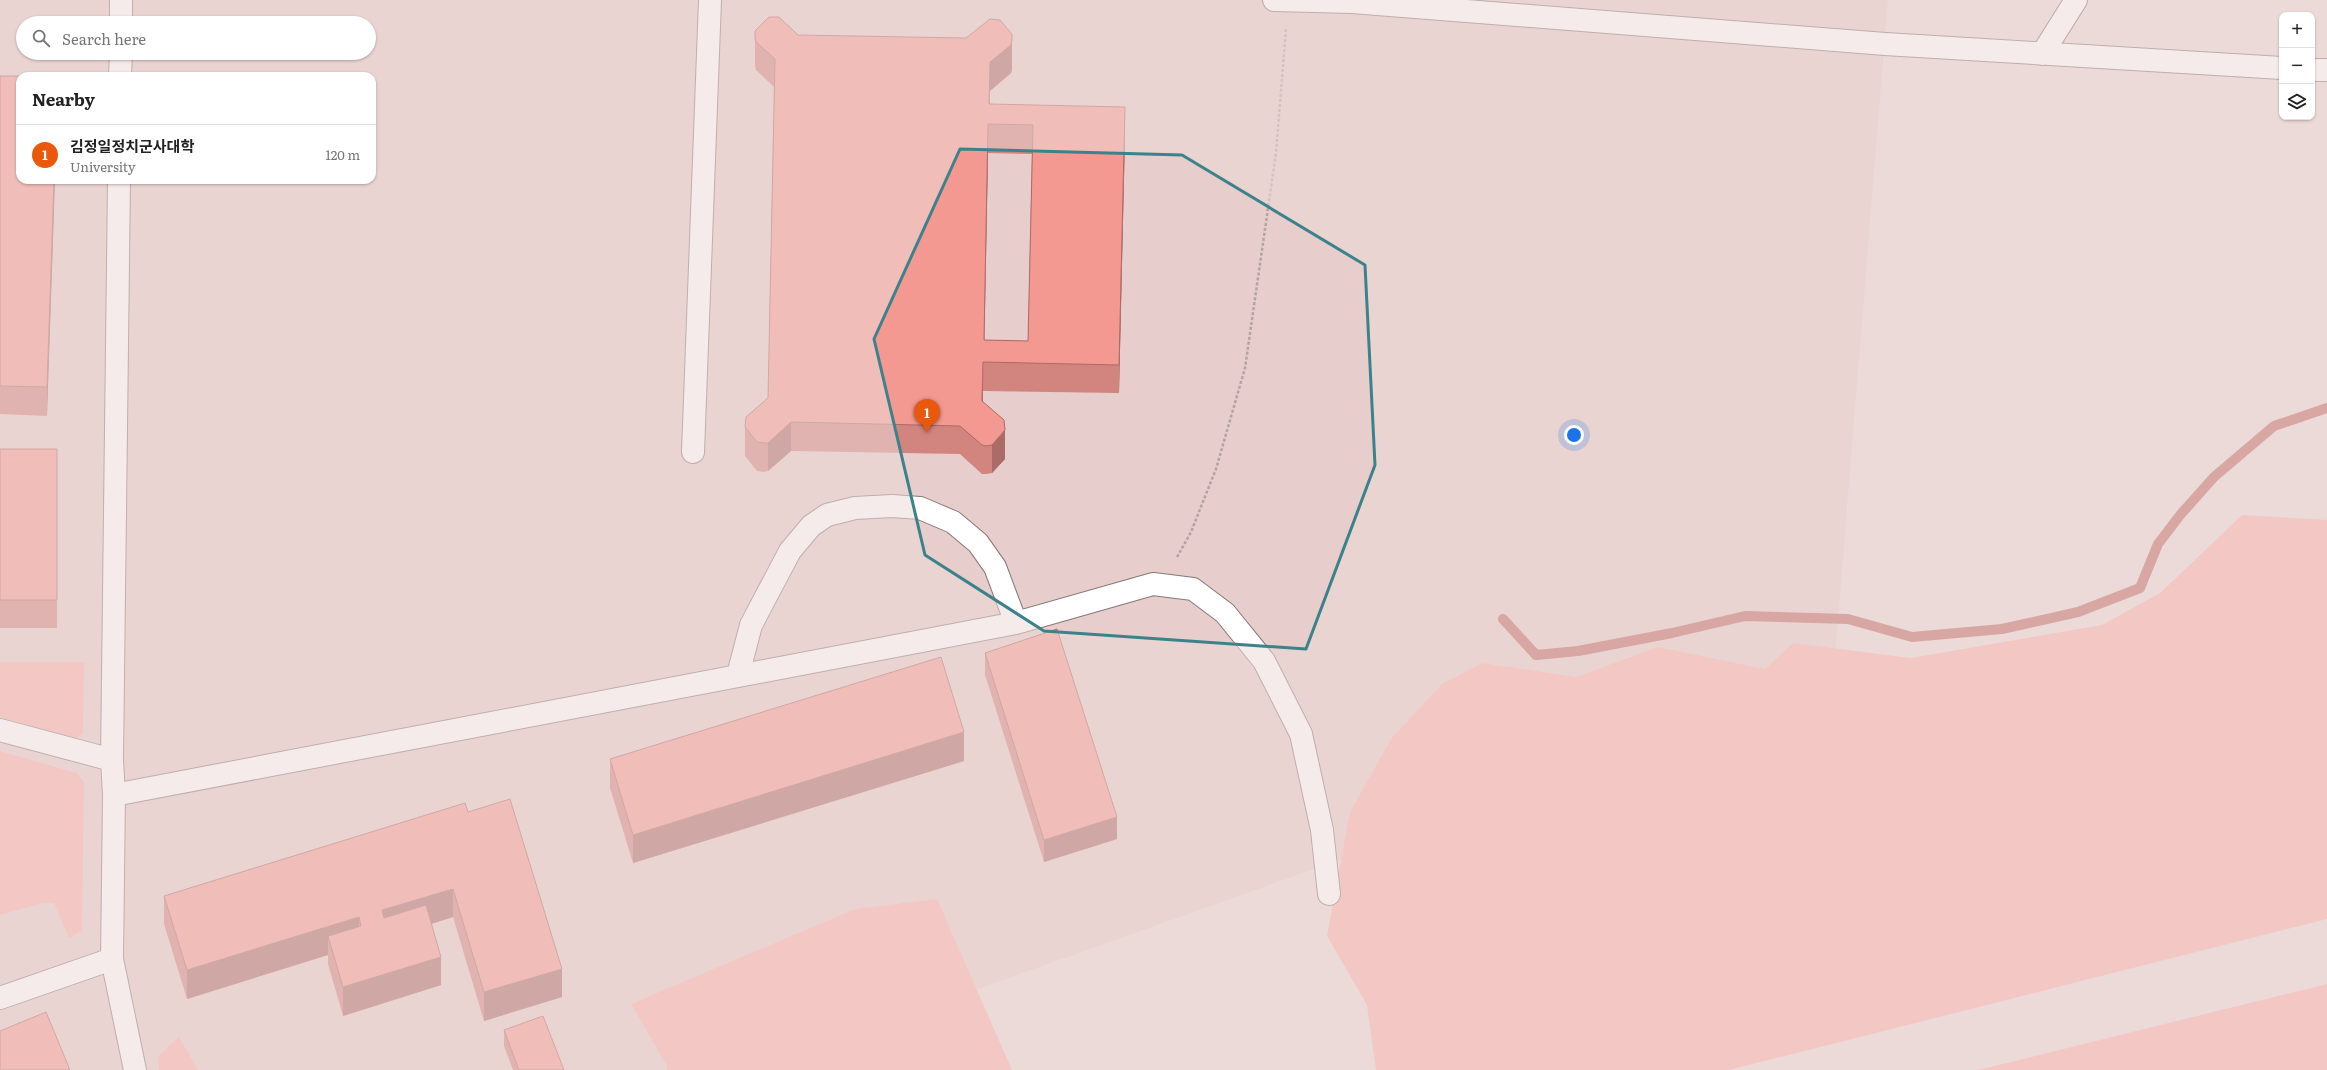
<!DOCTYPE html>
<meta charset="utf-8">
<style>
body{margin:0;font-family:Literata,"Noto Sans KR",serif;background:#f6f6f6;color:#222}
.controls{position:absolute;right:12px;top:12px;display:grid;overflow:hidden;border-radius:8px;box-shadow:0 1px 3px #0004}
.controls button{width:36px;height:36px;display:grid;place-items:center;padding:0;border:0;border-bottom:1px solid #e0e0e0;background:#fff;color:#222;font:20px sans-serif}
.you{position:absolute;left:1574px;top:435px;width:14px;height:14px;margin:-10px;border:3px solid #fff;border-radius:50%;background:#1a73e8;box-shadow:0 0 0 6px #1a73e833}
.badge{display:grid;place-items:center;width:26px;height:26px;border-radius:50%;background:#ea580c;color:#fff;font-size:13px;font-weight:700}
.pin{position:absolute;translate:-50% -33px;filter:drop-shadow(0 1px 2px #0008)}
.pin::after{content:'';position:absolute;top:21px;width:14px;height:12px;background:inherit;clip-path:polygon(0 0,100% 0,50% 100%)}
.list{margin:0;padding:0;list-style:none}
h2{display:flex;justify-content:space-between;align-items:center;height:52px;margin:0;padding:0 16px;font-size:17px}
h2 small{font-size:13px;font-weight:400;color:#767676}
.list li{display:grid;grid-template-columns:26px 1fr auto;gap:12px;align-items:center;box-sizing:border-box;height:60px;padding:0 16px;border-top:1px solid #e0e0e0}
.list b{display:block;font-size:15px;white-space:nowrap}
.list p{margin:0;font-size:13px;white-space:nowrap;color:#767676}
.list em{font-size:13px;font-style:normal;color:#767676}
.icon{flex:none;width:22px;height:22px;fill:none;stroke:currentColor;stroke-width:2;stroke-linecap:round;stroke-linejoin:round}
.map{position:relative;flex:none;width:2327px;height:1070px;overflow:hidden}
.search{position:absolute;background:#fff;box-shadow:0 1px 3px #0004;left:16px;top:16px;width:360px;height:44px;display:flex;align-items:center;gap:10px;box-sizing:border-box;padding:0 14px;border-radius:22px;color:#767676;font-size:15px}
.panel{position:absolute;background:#fff;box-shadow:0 1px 3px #0004;left:16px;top:72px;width:360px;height:112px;border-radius:12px}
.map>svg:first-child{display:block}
.built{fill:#e7cdcb;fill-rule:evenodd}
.green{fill:#f9b0aa}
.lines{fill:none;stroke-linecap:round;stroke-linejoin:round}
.stream{stroke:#be6863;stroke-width:10}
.minor-casing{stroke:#877876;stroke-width:24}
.path{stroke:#b3a4a4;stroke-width:2.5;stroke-dasharray:3 2;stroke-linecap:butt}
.minor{stroke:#fff;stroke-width:22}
.wall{fill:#d2847e;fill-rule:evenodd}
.shaded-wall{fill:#ab6b66}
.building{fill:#f49992;stroke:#ab6b66;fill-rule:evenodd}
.marked{fill:none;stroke:#3b828b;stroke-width:3;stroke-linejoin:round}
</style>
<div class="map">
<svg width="2327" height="1070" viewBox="0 0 2327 1070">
<rect width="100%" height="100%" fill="#ecdad9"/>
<path class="built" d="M0,0H1888L1833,684L751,1070H0ZM23,23H369V53H23ZM20,76H372V180H20Z"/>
<path class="green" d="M2242,515L2327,520V919L1729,1070H1376L1367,1005L1327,936L1350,812L1391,739L1442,684L1482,663L1576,677L1658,647L1765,669L1793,643L1911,658L2102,625L2160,593Z
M0,662H84L83,734L75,739L0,717Z
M0,751L77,773L84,782L82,931L69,938L54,903H43L0,915Z
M937,899L1012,1070H667V1066L631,1004L855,909Z
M2327,984V1070H1978Z
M179,1037L198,1070H159L158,1056Z"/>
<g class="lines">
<path class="stream" d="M1503,619L1536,655L1578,651L1672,633L1745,616L1848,619L1912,637L2002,629L2078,612L2140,588L2158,544L2181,514L2214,477L2274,426L2327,408"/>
<defs>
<path id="minor" d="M1274,0L1352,2L1885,44L2282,68
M121,23V0
M2042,54L2076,0
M2312,70H2327
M120,76L121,53
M119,180L112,760L114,795L112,959L135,1070
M693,452L710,0
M738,675L751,625L790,551L811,526L827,515L855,508L892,506L920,508L953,522L978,543L995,567L1016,623
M0,730L112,760
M114,795L1016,623L1153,584L1193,589L1225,613L1264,661L1301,734L1322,830L1329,894
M0,998L112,959"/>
</defs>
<use href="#minor" class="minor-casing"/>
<path class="path" d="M1177,557L1191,532L1216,469L1245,368L1276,153L1286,29"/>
<use href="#minor" class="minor"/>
</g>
<path class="wall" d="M798,35L1012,69L1011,73L990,91V104L1125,135L1119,393L983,391V401L1005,459L992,473L986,474H982L960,454L791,451L768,471L764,472L757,471L745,456V427L768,398L774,87L756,70L755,66V38ZM988,153L1032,154L1028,341L984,340Z
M0,76L55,180L47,416L0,414Z
M0,449H57V628H0Z
M985,653L1117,839L1044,862L985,675Z
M610,759L964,761L633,863L610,788Z
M468,812L562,997L484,1021L453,917L432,924L441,985L343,1016L328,964V955L187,999L164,924V896Z
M504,1030L564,1070H513L504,1046Z"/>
<path class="shaded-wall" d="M1012,40V69L1011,73L990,91L989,124L990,62Z
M1125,107V135L1119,393V365Z
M988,124V153L984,362V340Z
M54,180H55L47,416V387Z
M983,362V391L982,429V401Z
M791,422V451L768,471V443Z
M1005,430V459L992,473V445Z
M964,732V761L633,863V835Z
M1117,817V839L1044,862V840Z
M453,889V917L382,939V910Z
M359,917V946L328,936V955L187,999V970Z
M441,957V985L343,1016V987Z
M562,969V997L484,1021V992Z"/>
<path class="building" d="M769,17H779L798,35L966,38L990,19L1000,20L1012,34V40L1011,45L990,62L989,104L1125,107L1119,365L983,362L982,401L1004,420L1005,430L992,445L986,446L982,445L960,426L791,422L768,443H764L757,442L745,427L746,417L768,398L775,59L756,42L755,38V31ZM988,124L1033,125L1028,341L984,340Z
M0,76H20V180H54L47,387L0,386Z
M0,449H57V600H0Z
M1057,629L1117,817L1044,840L985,653Z
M941,657L964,732L633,835L610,759Z
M510,799L562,969L484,992L453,889L382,910L384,918L426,905L441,957L343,987L328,936L361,926L359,917L187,970L164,896L465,803L468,812Z
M46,1012L70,1070H0V1031Z
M543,1016L564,1070H519L504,1030Z"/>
<path d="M0 0H2327V1070H0ZM960,149L1182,155L1365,265L1375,465L1306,649L1044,631L925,555L874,339Z" fill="#ecdad9" fill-opacity=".55" fill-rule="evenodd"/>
<path class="marked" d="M960,149L1182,155L1365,265L1375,465L1306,649L1044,631L925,555L874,339Z"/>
</svg>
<div class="controls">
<button>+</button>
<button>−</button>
<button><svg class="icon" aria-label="layers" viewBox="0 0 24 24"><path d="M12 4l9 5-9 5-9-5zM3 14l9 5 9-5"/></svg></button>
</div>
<div class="you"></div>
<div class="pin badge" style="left:927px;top:432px">1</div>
<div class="search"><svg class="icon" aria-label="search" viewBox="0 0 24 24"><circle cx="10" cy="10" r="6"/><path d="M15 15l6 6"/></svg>Search here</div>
<section class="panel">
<h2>Nearby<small></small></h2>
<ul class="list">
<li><span class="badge">1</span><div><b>김정일정치군사대학</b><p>University</p></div><em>120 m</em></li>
</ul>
</section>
</div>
